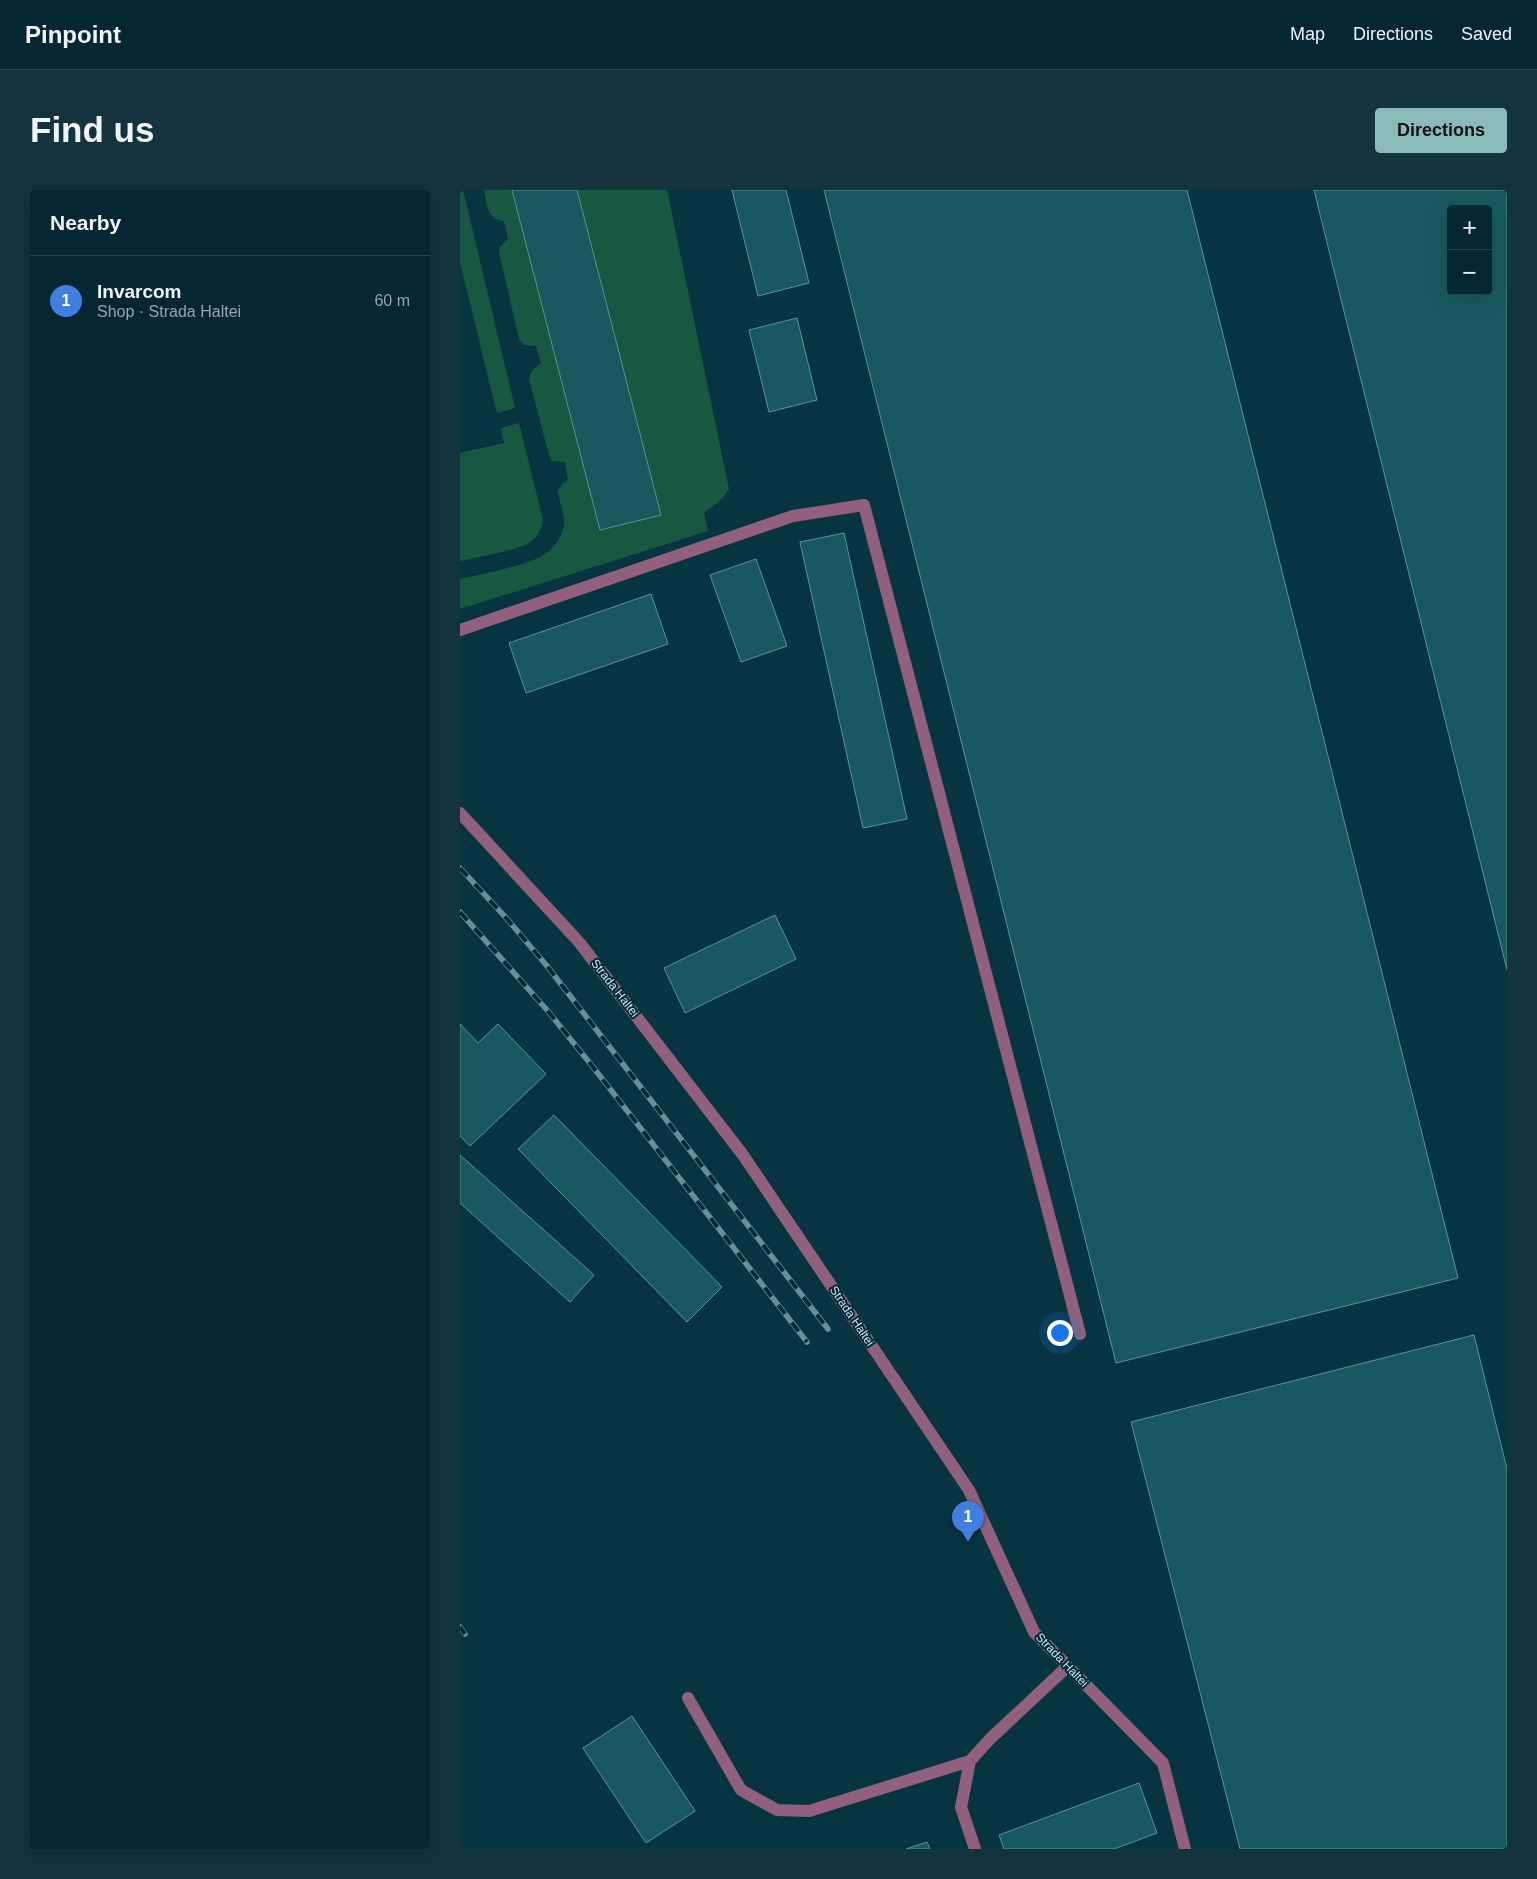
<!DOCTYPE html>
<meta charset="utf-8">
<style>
body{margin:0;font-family:Arial,sans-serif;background:#13333d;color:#f1f3f6}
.controls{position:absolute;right:15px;top:15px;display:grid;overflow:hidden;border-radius:5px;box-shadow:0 5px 20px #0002}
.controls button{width:45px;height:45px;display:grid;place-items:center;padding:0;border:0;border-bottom:1px solid #26444d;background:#052731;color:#f1f3f6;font:25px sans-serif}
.you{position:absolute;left:599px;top:1142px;width:18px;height:18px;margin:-12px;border:4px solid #fff;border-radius:50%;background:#1a73e8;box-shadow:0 0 0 8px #1a73e833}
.badge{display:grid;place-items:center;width:32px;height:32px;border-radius:50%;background:#8bbbb9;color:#fff;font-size:16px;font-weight:700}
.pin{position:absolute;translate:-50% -41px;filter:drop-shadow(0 1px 2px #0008)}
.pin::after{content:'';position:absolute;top:26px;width:18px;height:15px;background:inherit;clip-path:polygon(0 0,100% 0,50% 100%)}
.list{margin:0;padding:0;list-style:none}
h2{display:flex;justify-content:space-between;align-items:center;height:65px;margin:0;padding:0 20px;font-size:21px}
h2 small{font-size:16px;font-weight:400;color:#97a5ab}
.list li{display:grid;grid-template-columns:32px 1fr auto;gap:15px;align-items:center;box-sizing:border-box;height:90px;padding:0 20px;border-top:1px solid #26444d}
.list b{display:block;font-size:19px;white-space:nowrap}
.list p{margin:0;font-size:16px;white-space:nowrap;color:#97a5ab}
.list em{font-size:16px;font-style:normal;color:#97a5ab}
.map{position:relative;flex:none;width:1047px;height:1659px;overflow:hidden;border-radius:5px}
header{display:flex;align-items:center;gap:30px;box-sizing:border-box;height:70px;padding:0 25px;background:#052731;border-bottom:1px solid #26444d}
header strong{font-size:24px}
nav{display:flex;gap:28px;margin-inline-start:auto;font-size:18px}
.intro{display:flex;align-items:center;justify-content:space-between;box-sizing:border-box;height:120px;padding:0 30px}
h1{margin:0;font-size:35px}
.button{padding:12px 22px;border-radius:5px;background:#8bbbb9;color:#111;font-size:18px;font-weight:700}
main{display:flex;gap:30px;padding:0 30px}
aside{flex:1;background:#052731;border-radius:5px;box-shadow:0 5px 20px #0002}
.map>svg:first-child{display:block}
.green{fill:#195840}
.building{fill:#17595f;stroke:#57959b;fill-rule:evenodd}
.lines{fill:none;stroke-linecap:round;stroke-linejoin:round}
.minor{stroke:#90607c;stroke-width:12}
.rail-casing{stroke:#698e9a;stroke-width:5.5}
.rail{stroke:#002937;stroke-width:4;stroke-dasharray:11;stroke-linecap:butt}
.labels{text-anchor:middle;stroke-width:4;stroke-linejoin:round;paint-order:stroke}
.street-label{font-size:12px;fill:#d0ebf6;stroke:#002937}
</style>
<header>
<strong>Pinpoint</strong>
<nav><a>Map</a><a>Directions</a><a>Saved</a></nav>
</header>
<div class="intro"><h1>Find us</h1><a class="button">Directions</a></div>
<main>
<aside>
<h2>Nearby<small></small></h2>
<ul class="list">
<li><span class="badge" style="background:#3f7fe0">1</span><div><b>Invarcom</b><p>Shop · Strada Haltei</p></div><em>60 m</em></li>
</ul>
</aside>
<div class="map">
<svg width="1047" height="1659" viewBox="0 0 1047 1659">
<rect width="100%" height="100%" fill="#073441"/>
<path class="green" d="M0,0H3L55,218L37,223L0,73Z
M24,0H207L269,299L262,309L244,323L248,341L0,419V389C20,384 71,375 85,364C95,357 102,347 104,335C105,323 99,312 98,301L102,294L108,290L105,272L92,271L89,265L69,189L72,180L81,173L76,156L64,155L59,149L39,62L40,57L48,49L44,31C27,30 27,14 24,0Z
M59,233L83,330C82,339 77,348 69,353C55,361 17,367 0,371V263L44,253L41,238Z"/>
<path class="building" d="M52,0H117L201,325L140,340Z
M272,0H326L349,93L298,106Z
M364,0H727L998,1088L656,1173Z
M854,0H1047V780ZM991,19H1028V101H991Z
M337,128L357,210L309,222L289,140Z
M384,343L447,629L403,638L340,352Z
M296,369L327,456L281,472L250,385Z
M191,404L208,454L66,503L49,453Z
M315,725L336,769L225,823L204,778Z
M0,834L18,853L38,834L86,884L10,956L0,946Z
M94,925L262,1097L227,1132L58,959Z
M0,965L134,1085L110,1112L0,1013Z
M1014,1145L1047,1279V1659H780L671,1232Z
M172,1526L235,1621L186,1653L123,1558Z
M679,1593L697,1643L654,1659H544L539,1645Z
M467,1652L470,1659H446Z"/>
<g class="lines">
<path class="minor" d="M0,440L333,326L404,315L620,1144
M0,623L119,752L283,965L509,1300L574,1442L703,1573L725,1659
M228,1508L281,1600L317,1620L349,1621L510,1571
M515,1659L501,1617L510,1571L531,1548L608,1476"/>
<defs>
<path id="rail" d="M0,678L48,730L87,776L368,1139
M0,722L87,820L133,877L347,1152
M0,1437L5,1444"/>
</defs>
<use href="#rail" class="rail-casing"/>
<use href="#rail" class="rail"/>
</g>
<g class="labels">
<g class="street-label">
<text transform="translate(155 798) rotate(52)" y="4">Strada Haltei</text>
<text transform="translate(392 1126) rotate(56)" y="4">Strada Haltei</text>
<text transform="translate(602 1470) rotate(46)" y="4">Strada Haltei</text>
</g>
</g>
</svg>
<div class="controls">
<button>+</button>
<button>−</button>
</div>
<div class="you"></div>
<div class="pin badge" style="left:508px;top:1352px;background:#3f7fe0">1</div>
</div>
</main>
